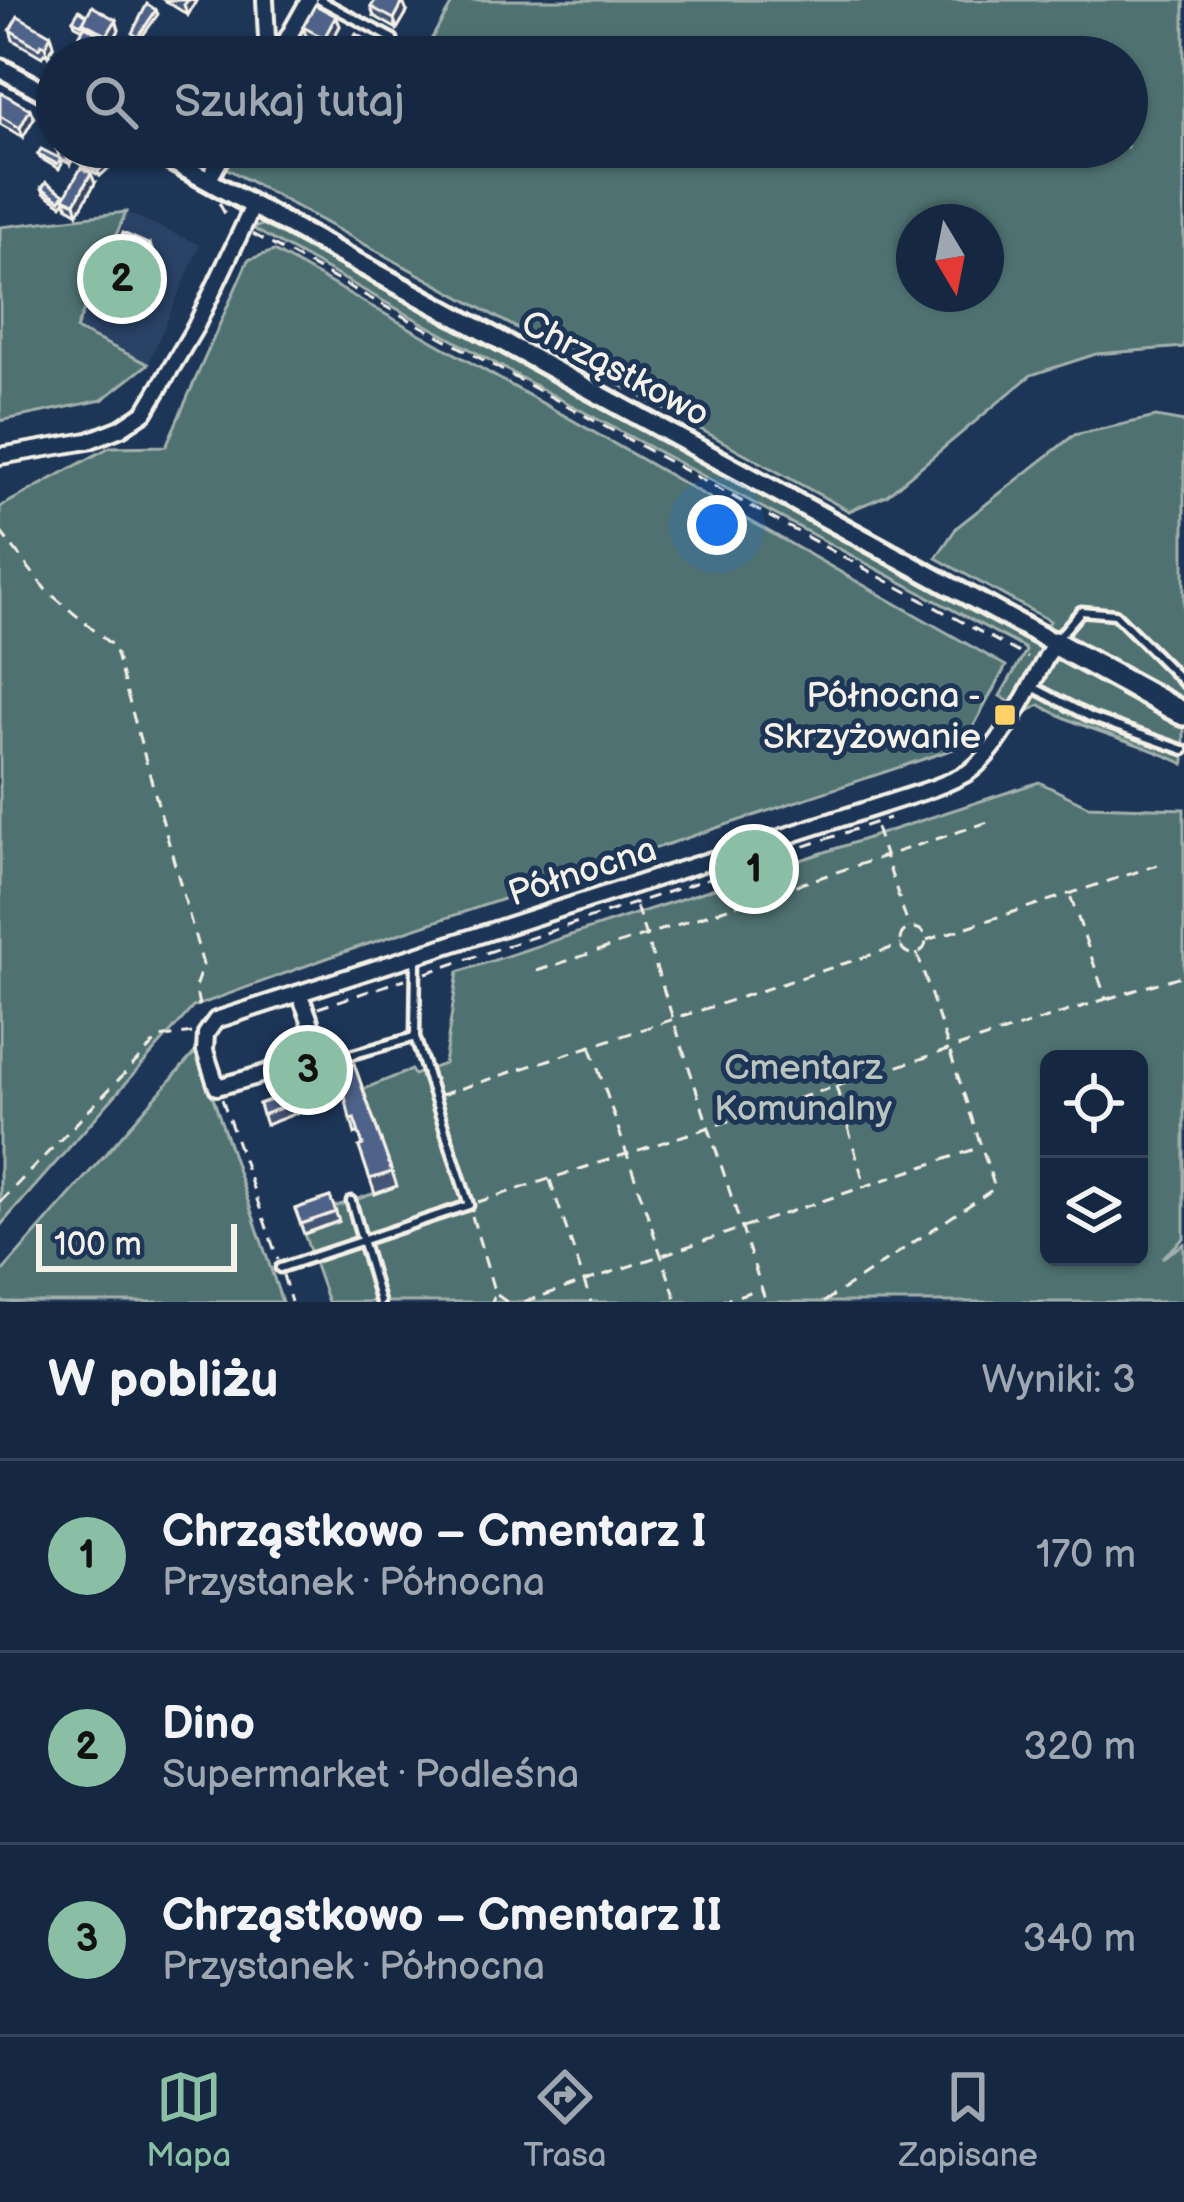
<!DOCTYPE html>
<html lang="pl">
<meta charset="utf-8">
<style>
body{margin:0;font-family:"Balsamiq Sans",sans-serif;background:#1f3048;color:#f1f3f6}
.controls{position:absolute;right:36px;bottom:36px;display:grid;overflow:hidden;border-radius:18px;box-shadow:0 3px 9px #0004}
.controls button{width:108px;height:108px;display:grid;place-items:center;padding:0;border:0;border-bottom:3px solid #35445a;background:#162841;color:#f1f3f6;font:60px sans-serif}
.compass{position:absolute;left:896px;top:204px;width:108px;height:108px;border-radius:50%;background:#162841;box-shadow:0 3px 9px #0004;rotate:170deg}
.scale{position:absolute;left:36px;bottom:30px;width:201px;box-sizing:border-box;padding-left:12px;border:6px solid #f4f1e8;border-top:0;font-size:33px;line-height:42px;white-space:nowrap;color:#f4f1e8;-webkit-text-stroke:9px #1d3557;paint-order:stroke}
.you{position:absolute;left:717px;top:525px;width:42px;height:42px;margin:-30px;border:9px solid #fff;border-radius:50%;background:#1a73e8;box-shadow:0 0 0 18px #1a73e833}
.badge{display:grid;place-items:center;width:78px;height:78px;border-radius:50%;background:#8abfa5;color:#111;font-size:39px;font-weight:700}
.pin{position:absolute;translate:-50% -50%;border:6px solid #fff;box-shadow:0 3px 12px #0006}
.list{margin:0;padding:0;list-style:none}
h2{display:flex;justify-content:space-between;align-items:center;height:156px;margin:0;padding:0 48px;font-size:51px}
h2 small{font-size:39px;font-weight:400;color:#9ea6b1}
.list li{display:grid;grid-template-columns:78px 1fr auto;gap:36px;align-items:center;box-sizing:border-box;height:192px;padding:0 48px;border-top:3px solid #35445a}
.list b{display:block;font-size:45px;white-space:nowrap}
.list p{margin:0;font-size:39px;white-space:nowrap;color:#9ea6b1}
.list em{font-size:39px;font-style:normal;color:#9ea6b1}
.icon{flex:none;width:66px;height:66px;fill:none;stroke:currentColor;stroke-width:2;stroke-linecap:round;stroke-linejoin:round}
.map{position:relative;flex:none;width:1184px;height:1302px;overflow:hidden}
.search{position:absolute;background:#162841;box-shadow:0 3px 9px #0004;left:36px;right:36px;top:36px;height:132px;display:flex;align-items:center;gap:30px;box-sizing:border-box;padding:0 42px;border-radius:66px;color:#9ea6b1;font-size:45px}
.sheet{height:732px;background:#162841}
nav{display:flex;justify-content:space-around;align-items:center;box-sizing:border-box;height:168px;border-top:3px solid #35445a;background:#162841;font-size:33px;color:#9ea6b1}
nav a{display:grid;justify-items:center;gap:6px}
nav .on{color:#8abfa5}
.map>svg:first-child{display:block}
.built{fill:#2c4266}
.green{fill:#4f7171;stroke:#a2b1ac;stroke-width:3;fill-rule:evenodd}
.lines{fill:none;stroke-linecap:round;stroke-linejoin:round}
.service-casing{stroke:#f4f1e8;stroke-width:15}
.minor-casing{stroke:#f4f1e8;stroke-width:22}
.tertiary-casing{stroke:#f4f1e8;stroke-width:26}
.trunk-casing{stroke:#f4f1e8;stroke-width:30}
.path{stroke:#f4f1e8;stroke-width:3;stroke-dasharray:12 9;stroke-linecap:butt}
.service{stroke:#1d3557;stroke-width:6}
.minor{stroke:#1d3557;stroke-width:14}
.tertiary{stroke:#1d3557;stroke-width:16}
.trunk{stroke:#1d3557;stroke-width:21}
.wall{fill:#445476;stroke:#f4f1e8;stroke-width:3}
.shaded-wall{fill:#374560;stroke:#f4f1e8;stroke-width:3}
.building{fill:#4f6289;stroke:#f4f1e8;stroke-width:3}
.poi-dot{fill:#ffd166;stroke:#1d3557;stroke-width:4.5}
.labels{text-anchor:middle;stroke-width:10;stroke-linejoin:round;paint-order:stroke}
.street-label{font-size:36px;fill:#f4f1e8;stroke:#1d3557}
.poi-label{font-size:36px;fill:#f4f1e8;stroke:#1d3557;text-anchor:end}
.park-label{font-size:36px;fill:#bac4be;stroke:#1d3557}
</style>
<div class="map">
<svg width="1184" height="1302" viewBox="0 0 1184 1302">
<rect width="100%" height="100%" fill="#1d3557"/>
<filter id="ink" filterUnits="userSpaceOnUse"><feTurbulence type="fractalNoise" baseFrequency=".00833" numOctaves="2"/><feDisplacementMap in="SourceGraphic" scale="24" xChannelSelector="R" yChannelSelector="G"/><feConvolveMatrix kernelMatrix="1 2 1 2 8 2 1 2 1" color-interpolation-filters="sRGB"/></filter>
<g filter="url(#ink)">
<path class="built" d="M126,212L200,245L148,364L75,330Z"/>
<path class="green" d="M454,0H1184V347L1096,354L1031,375L887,495L849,511L226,168L236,147H1127V57H421ZM914,222H986V294H914Z
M126,212L76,329L148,364L102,400L0,421V227Z
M269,223L1027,636L1032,643L1050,621L936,558L957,527L1074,435L1156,417L1184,422V764C1137,740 1086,732 1040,705L1026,712L1000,696L1026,651L1024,648L545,391L252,228Z
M274,251L1006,666L963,746L341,953L193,1007L0,1226V507L110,447L166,446L248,260Z
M1039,782L1088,806L1184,809V1238L1162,1258L1184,1244V1302H328L304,1234L339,1222L334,1207L396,1186L363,1089L411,1070L414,1075L444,1064L458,972ZM1049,1059H1139V1257H1049Z
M197,1050L282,1302H0V1274Z"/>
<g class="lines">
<defs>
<path id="service" d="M320,0L393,39
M1056,640L1081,611L1115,614L1184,683
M1033,687L1090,717L1184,750
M312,1044L336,1059L415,1037L416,959
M351,1201L380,1302
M280,1268L469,1205L415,1037"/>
<path id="minor" d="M265,0L268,57
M277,57L309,0
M208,181L227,147
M0,456L88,441L121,428L145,412L196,326L253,206
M299,993C304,1007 315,1026 312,1041C307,1067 241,1080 217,1087L205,1051L206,1034L216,1020L922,792C937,787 953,781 967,773C1002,750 1033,680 1054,643"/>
<path id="tertiary" d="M0,68L57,99
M146,147L1054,643"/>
<path id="trunk" d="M1054,643L1184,714"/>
</defs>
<use href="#service" class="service-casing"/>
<use href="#minor" class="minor-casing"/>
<use href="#tertiary" class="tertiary-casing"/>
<use href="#trunk" class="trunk-casing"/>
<path class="path" d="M120,147L132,154
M219,203L229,221
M253,234L1028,658
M0,531L46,590L114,647L203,965L195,987L201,1014
M876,828L909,928
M636,906L766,1302
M900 941a13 13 0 1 1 26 0a13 13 0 1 1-26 0Z
M927,940L1161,864
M537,971L988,822
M426,973L889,818
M1107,999L1184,975
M318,1008L405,979
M591,1048L677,1302
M836,1086L865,1186
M441,1095L901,945
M222,1099L278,1260
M550,1180L591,1302
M0,1202L159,1038L192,1033
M478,1202L1106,999L1069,892
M472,1216L495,1294L492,1302
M283,1275L291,1302
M497,1295L507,1302
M524,1302L981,1147
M719,1302L759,1289
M824,1302L995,1188L917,953"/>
<use href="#service" class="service"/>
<use href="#minor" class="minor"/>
<use href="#tertiary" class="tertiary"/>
<use href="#trunk" class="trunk"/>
</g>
<path class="wall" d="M164,0H196V1L188,15Z
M371,7L407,12L397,29L374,16Z
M87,15L116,20L119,30L111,44L98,38L93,48L81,41L79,36L83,29L75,25L73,20Z
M336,16L340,26L328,48L306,36L303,27Z
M10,30L51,35L54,45L48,56L44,53L42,57L13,40Z
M0,97L34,118L23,137L0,124Z
M57,147H91L112,165L100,176L73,160L70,164L61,159L62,164L59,169L40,158L38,154L59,158Z
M95,183L78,213L68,207L65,200L62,205L44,193L42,188L65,196Z
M152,250L120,320L93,308L91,304Z
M354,1064L397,1186L375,1194L359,1147L363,1145L359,1132L355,1134L345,1097L334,1101L333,1099L266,1125L259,1104L326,1078Z
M330,1197L339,1221L304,1234L295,1209Z"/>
<path class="shaded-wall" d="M188,0L196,1L188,15L184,5Z
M403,2L407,12L397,29L394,19Z
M156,10L158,14L139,41L138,37Z
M336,16L340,26L328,48L324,38Z
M116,20L119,30L111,44L107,35Z
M51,35L54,45L48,56L45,46Z
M30,109L34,118L23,137L20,128Z
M72,147H76L70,164L66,155Z
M110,160L112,165L100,176L98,171Z
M91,173L95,183L78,213L75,203Z
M150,245L152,250L120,320L119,316Z"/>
<path class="building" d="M375,0H399L403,2L394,19L371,7Z
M147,4L156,10L138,37L132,33Z
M315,5L336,16L324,38L303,27Z
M92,6L116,20L107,35L83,22Z
M79,10L87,15L83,22L85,26L73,20Z
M18,16L51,35L45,46L41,44L39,48L10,30Z
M85,26L97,33L91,43L79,36Z
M356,34L379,46L373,57H360L347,51Z
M143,42L171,57H148L138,51Z
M124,48L132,52L129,57H120Z
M2,93L30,109L20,128L0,116V97Z
M57,147H72L66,155L56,149Z
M86,147H91L110,160L98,171L71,156L76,148L83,152Z
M41,149L61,159L57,164L38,154Z
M81,168L91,173L75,203L64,198Z
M46,182L64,194L60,200L42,188Z
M123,233L150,245L119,316L91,304Z
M342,1059L345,1068L354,1064L392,1172L370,1179L359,1147L363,1145L354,1118L350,1119L342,1082L329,1087L321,1066Z
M326,1078L330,1090L262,1115L259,1104L275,1099L270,1085L287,1079L291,1090Z
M330,1197L336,1212L301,1224L295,1209Z"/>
</g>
<rect class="poi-dot" x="993" y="703" width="24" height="24" rx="6"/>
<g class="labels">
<g class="street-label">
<text transform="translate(616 367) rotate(28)" y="13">Chrząstkowo</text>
<text transform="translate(582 870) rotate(-18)" y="13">Północna</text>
</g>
<g class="poi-label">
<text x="981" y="707">Północna -<tspan x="981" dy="41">Skrzyżowanie</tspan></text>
</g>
<g class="park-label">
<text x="803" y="1079">Cmentarz<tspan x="803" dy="41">Komunalny</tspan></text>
</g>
</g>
</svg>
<div class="controls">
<button><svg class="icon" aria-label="locate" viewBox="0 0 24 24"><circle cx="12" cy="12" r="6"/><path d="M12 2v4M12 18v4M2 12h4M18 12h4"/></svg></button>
<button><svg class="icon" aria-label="layers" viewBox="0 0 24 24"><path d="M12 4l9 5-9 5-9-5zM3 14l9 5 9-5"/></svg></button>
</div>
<svg class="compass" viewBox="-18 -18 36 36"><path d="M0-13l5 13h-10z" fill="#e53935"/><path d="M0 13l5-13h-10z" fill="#9ea6b1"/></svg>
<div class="scale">100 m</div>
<div class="you"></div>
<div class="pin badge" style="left:754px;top:869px">1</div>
<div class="pin badge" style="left:122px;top:279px">2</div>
<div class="pin badge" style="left:308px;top:1070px">3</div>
<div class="search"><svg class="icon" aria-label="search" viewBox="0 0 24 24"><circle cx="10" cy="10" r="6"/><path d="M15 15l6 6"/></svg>Szukaj tutaj</div>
</div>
<section class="sheet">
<h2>W pobliżu<small>Wyniki: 3</small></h2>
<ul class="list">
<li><span class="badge">1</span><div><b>Chrząstkowo – Cmentarz I</b><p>Przystanek · Północna</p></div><em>170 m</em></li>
<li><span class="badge">2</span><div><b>Dino</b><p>Supermarket · Podleśna</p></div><em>320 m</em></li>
<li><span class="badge">3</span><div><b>Chrząstkowo – Cmentarz II</b><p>Przystanek · Północna</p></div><em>340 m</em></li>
</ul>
</section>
<nav>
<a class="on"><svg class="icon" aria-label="map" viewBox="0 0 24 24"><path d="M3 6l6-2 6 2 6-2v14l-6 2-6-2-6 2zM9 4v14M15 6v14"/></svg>Mapa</a>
<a><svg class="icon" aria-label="directions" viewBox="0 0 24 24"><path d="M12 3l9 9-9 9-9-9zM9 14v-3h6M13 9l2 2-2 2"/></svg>Trasa</a>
<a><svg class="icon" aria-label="saved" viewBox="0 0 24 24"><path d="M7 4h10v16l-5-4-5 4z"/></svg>Zapisane</a>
</nav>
